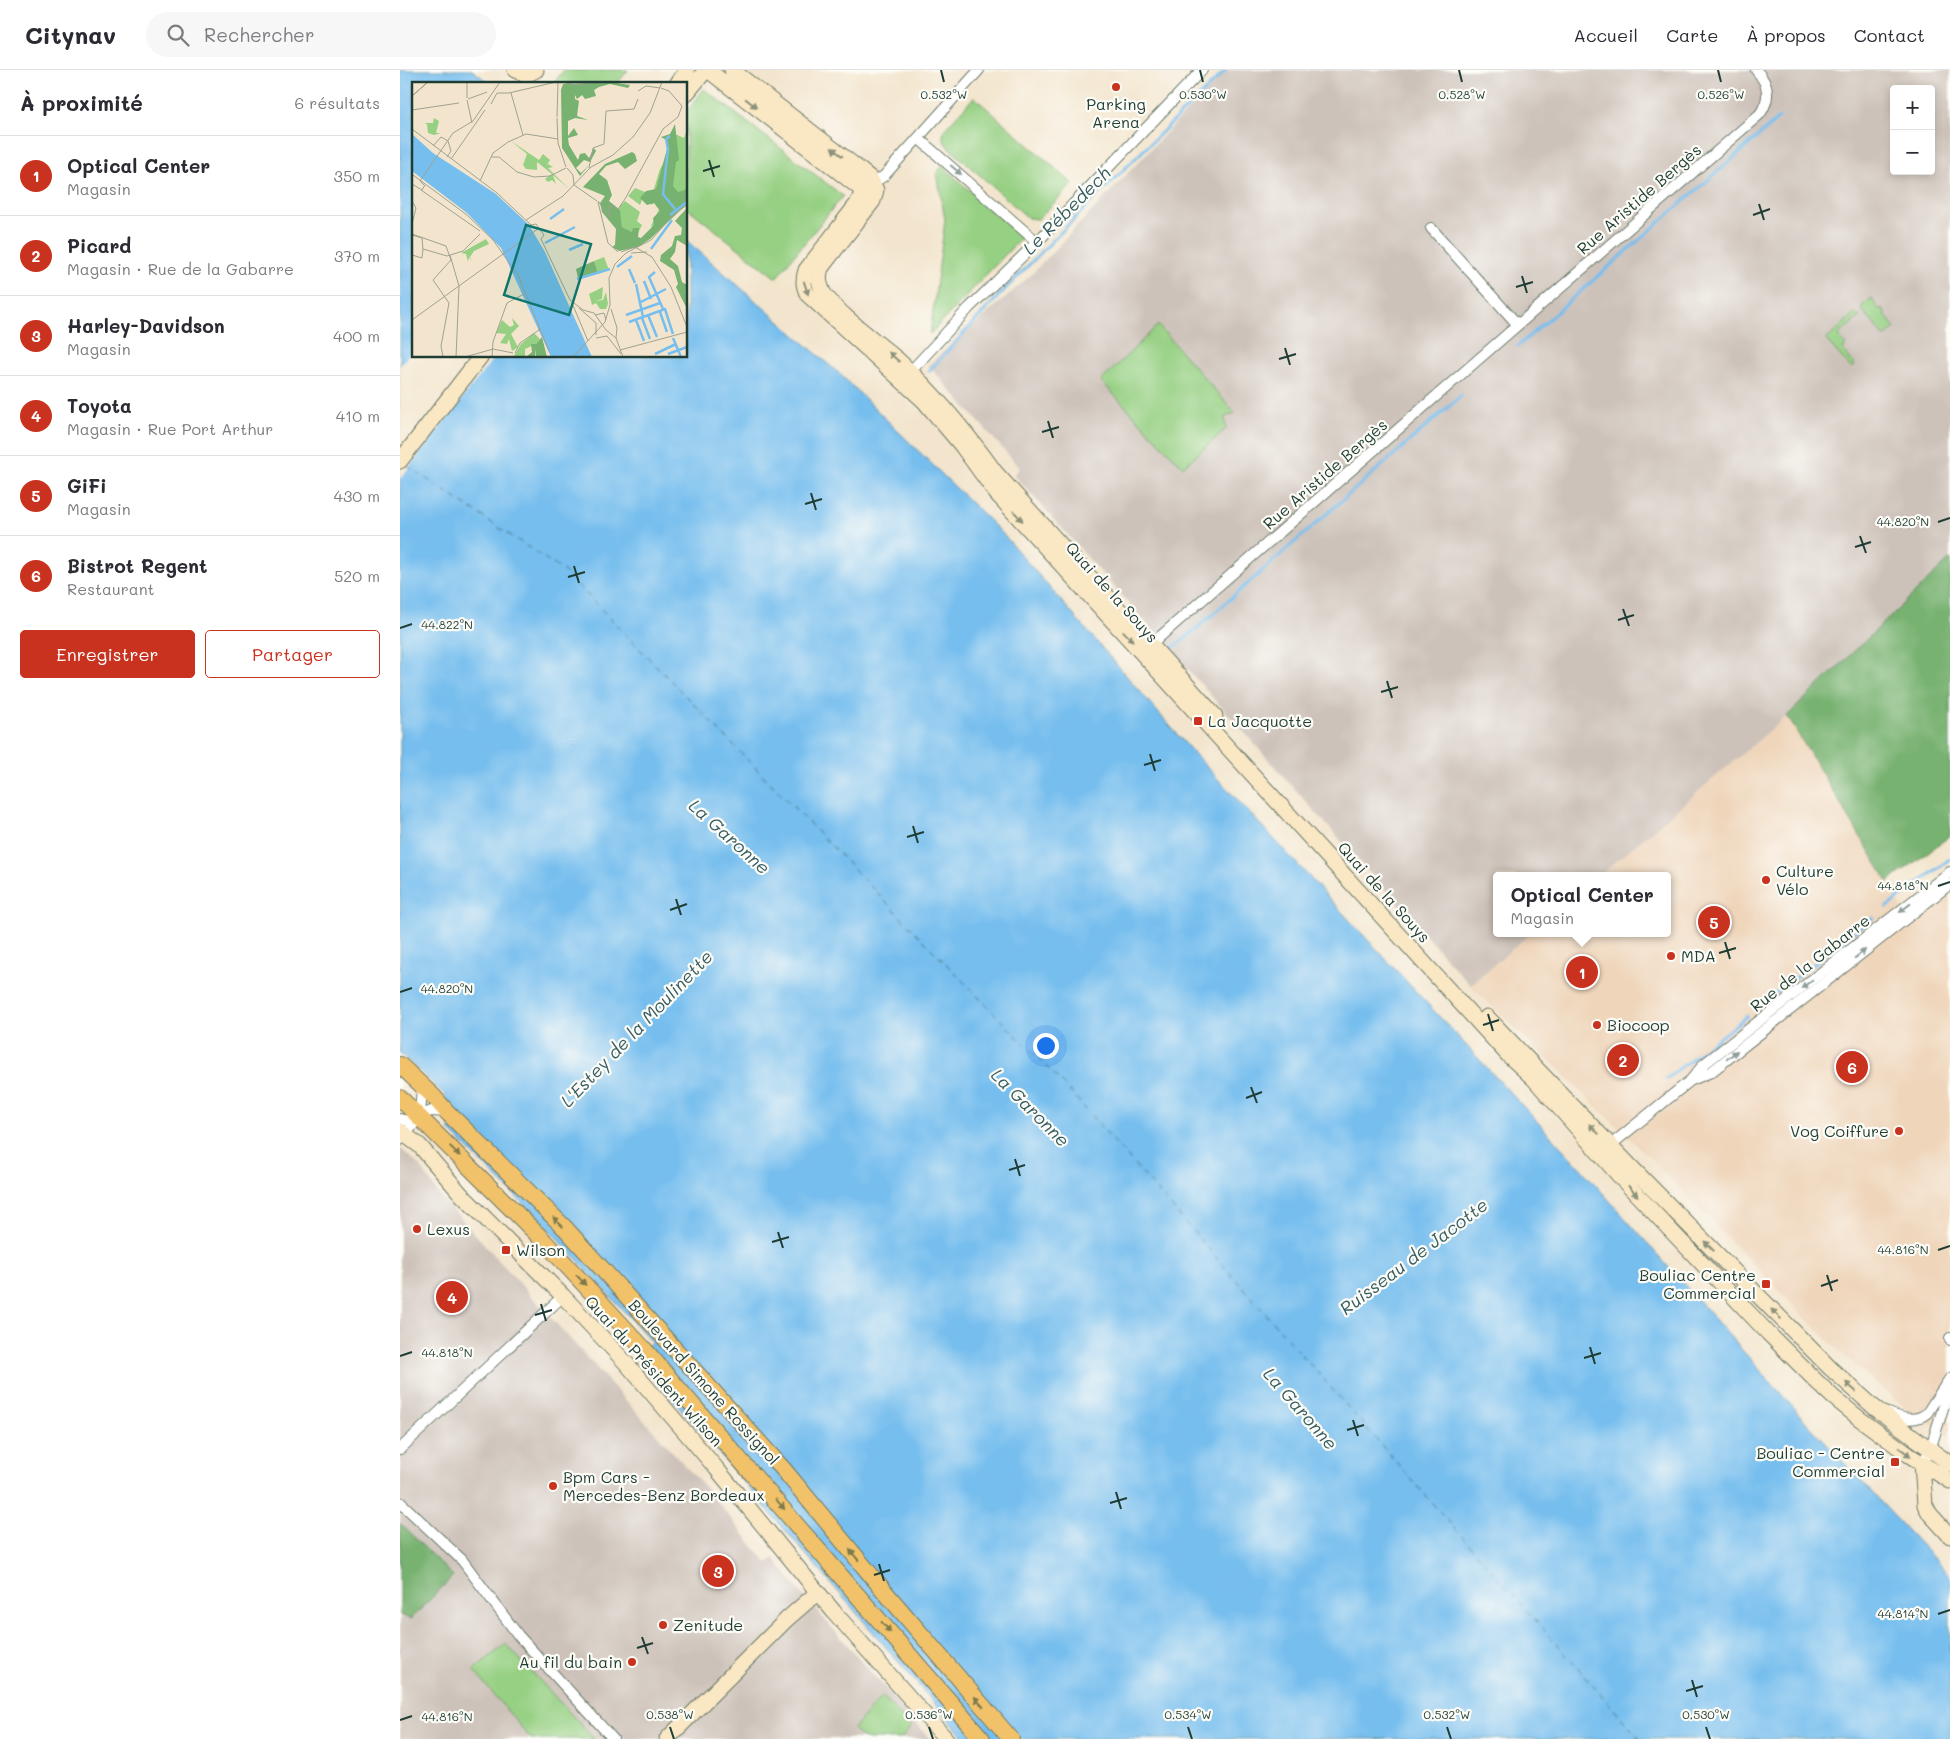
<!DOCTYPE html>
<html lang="fr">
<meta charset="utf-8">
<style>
body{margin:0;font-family:Mali,sans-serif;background:#f7f7f7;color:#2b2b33}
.controls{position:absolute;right:15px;top:15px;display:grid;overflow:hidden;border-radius:5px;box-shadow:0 2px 8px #0003}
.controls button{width:45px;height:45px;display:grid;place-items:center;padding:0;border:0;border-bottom:1px solid #e1e1e2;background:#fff;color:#2b2b33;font:25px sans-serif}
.you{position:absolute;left:645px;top:975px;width:18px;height:18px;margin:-12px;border:4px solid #fff;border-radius:50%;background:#1a73e8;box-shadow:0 0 0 8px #1a73e833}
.badge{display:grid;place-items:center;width:32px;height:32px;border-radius:50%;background:#c8321e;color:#fff;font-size:16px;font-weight:700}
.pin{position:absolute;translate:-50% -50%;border:2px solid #fff;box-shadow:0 1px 5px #0006}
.popup{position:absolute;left:1093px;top:802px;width:178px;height:65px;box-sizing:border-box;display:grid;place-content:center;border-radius:5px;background:#fff;filter:drop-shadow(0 1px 4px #0005);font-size:16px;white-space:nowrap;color:#7c7c81}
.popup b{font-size:19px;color:#2b2b33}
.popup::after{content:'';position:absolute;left:50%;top:100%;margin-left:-10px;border:10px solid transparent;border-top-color:#fff}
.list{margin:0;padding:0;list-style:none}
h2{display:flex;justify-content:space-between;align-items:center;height:65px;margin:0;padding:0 20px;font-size:21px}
h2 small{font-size:16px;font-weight:400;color:#7c7c81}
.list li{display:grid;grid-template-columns:32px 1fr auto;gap:15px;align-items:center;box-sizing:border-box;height:80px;padding:0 20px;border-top:1px solid #e1e1e2}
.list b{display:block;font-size:19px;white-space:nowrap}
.list p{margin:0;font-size:16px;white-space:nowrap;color:#7c7c81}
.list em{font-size:16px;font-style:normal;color:#7c7c81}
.actions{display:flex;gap:10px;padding:15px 20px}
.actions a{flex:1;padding:11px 0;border:1px solid #c8321e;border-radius:5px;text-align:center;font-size:18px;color:#c8321e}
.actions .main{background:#c8321e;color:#fff}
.icon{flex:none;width:28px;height:28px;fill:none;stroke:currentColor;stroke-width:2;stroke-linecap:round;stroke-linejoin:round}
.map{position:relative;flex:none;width:1550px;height:1669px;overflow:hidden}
header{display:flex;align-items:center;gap:30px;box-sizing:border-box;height:70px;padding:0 25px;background:#fff;border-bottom:1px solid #e1e1e2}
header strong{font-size:24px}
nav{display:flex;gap:28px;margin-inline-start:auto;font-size:18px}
.search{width:350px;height:45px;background:#f7f7f7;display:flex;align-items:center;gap:12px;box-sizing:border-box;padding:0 18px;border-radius:28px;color:#7c7c81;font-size:19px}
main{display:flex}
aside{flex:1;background:#fff}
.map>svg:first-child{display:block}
.built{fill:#efd6bb}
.industrial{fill:#cdc2b9;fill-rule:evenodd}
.green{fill:#96d083;stroke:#5a865c}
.forest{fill:#78b271;stroke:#4c7852}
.water{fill:#76beee;stroke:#4a7e91}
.pier{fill:#f3e5cd}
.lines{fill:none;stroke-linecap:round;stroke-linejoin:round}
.stream{stroke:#76beee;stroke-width:3}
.ferry{stroke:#355d62;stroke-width:1;stroke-dasharray:6 5;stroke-linecap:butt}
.street-casing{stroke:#69786a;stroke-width:12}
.secondary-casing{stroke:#69786a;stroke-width:17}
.primary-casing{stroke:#69786a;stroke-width:18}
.street{stroke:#fff;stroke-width:10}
.secondary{stroke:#fae7c3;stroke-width:15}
.primary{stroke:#f2c26a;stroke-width:16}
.oneway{fill:#8c927c}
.oneway2{fill:#8f9e9a}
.oneway3{fill:#7e794c}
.ticks{fill:none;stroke:#1f3d34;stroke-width:2}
.poi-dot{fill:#c8321e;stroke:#fdfcf7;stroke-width:2}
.labels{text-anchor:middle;stroke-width:4.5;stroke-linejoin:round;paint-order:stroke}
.poi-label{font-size:16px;fill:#1f3d34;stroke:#fdfcf7;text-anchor:start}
.street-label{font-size:16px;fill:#1f3d34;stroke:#fdfcf7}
.water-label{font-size:18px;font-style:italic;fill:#355d62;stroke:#fdfcf7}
.inset-river{fill:none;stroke:#76beee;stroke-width:2.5}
.inset-road{fill:none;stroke:#9ea290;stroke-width:1}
.view{fill:#0f766e;fill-opacity:0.15;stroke:#0f766e;stroke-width:2.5}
.inset-edge{fill:none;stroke:#1f3d34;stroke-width:2.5}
.ticks-label{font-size:12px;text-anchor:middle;fill:#1f3d34;stroke:#fdfcf7;stroke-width:4.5;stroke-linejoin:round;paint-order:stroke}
</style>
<header>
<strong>Citynav</strong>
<div class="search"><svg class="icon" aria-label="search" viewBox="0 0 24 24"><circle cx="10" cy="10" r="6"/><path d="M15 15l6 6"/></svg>Rechercher</div>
<nav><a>Accueil</a><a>Carte</a><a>À propos</a><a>Contact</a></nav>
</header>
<main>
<aside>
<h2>À proximité<small>6 résultats</small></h2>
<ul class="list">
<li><span class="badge">1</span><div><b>Optical Center</b><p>Magasin</p></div><em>350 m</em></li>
<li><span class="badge">2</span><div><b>Picard</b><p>Magasin · Rue de la Gabarre</p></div><em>370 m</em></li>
<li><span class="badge">3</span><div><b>Harley-Davidson</b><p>Magasin</p></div><em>400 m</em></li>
<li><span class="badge">4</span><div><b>Toyota</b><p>Magasin · Rue Port Arthur</p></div><em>410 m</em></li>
<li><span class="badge">5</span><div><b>GiFi</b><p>Magasin</p></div><em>430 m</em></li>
<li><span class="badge">6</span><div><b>Bistrot Regent</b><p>Restaurant</p></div><em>520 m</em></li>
</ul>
<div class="actions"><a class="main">Enregistrer</a><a>Partager</a></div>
</aside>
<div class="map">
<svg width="1550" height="1669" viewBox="0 0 1550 1669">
<rect width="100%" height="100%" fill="#fdfcf7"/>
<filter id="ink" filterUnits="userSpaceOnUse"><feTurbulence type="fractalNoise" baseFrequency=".02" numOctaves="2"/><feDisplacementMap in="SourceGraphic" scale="10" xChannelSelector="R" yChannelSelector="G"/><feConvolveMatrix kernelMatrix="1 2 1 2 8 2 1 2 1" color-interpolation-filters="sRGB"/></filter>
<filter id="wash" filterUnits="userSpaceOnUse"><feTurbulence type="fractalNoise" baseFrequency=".0096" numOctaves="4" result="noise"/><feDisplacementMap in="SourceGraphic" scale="20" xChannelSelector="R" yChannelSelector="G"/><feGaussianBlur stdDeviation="1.12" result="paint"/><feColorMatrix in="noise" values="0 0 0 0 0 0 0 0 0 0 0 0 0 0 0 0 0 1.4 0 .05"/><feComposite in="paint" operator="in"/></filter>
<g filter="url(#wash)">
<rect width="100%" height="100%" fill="#f3e5cd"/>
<path class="built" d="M1387,646L1509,848L1550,818V1366L1510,1342L1431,1274L1255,1093L1070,915L1131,863H1267V806H1199Z"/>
<path class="industrial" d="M826,0H1550V489L1387,646L1199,806H1097V863H1131L1070,915L614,405L620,398L528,295L630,206ZM1494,19H1531V101H1494Z
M0,1078L21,1097L36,1121L309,1422L367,1493L374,1488L397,1518L530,1669H0Z"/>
<path class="green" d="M164,0H228L217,14H153Z
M304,19L443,126L376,208L286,137V42Z
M574,27L673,114L638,149L628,148L548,77C543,71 542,68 544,60Z
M542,96L622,167L530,264L545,150L537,103Z
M1472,228L1477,238L1484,240L1486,246L1495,258L1485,267L1462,240V236Z
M1455,243L1460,246L1438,265L1446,275L1443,280L1455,295L1451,298L1426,270Z
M758,255L835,343L825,347L826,359L783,397L701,311Z
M106,1574L194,1669H131L73,1600Z
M482,1626L511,1657L501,1669H463L453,1659Z"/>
<path class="forest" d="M1550,489V766L1488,812L1387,646Z
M0,1453L53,1506L11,1549L0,1545Z"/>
<path class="water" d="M0,0H72L91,14H14V286H286V170L443,307L602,463L790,679L1186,1104L1406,1352L1550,1506V1669H565L235,1286L252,1272L157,1168L50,1061L45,1025L0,983Z"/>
<path class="pier" d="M14,278V286H95L0,409V295Z"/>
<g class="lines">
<path class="stream" d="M1118,276L1379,48
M529,301C623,197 725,98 826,0
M771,579L787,567L1062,325
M1487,837L1550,789
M1363,933L1473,848
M1266,1009L1347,946"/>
<path class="ferry" d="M7,396L165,502L667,1018L1240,1669"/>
</g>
</g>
<g filter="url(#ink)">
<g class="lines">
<defs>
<path id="street" d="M518,68L637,172
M468,116L484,106L579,0
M1031,158L1118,255
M510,302L569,238L637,172L802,0
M747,578L1360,44C1371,28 1369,14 1356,0
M1292,1010L1311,1002L1550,814
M0,1049L8,1051L31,1041L47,1042
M0,1070L20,1047L22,1015
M1207,1078L1291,1010L1304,994L1550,802
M1550,1268V1270
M1488,1343C1501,1348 1515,1353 1527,1343L1550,1308
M0,1379L163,1226
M1522,1394L1530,1380L1550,1316
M0,1432L62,1490L118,1565L213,1669"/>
<path id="secondary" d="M115,0L126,5L136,0
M308,0L461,119L462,123L457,134L406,200C403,210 403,216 408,225L524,331L562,376L596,423L1108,985L1133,1008L1222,1109L1368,1263L1414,1309L1433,1327L1460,1349L1509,1385L1550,1411
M332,0L450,92L470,108L476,120L473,131L421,198C418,208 419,214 424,224C444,249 473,268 498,290C535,324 566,362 595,402L815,646
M277,14L287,0
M286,24L306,0
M0,391L81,286
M1087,947L1235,1101L1430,1298L1475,1338L1550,1394
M0,1061L20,1076L61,1124L163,1226L226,1293L316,1398L434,1542L546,1669
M1522,1394L1525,1435L1530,1444L1550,1466
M267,1669L387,1549L418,1522"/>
<path id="primary" d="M0,995L33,1026L47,1042L166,1159L262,1265L384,1400L485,1522L611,1669
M0,1028L144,1171L244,1279L582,1669"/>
</defs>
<use href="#street" class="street-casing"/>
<use href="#secondary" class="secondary-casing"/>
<use href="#primary" class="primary-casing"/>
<use href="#street" class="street"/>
<use href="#secondary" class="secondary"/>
<use href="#primary" class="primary"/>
</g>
<defs><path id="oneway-solid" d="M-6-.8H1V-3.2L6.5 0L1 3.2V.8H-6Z" transform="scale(1.25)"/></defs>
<g class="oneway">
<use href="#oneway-solid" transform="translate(351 33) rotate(38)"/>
<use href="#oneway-solid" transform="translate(437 82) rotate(-142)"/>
<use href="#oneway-solid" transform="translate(406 218) rotate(72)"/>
<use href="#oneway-solid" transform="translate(494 287) rotate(-138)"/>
<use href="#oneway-solid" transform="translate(618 446) rotate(47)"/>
<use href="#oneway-solid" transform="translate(728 566) rotate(46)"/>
<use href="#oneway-solid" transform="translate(1194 1059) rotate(-134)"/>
<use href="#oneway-solid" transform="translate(1233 1121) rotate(47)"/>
<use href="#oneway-solid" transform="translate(1309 1176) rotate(-135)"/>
<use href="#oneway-solid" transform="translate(1376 1244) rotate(-135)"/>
<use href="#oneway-solid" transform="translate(1451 1317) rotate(-138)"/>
<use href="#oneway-solid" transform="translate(1505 1382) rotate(36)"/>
</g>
<g class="oneway2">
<use href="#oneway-solid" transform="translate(556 100) rotate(41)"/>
<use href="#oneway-solid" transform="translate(1505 838) rotate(142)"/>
<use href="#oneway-solid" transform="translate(1460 884) rotate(-38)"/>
<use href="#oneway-solid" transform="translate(1407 914) rotate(142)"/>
<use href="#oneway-solid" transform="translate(1332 985) rotate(-38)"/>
</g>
<g class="oneway3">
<use href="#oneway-solid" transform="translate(55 1081) rotate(45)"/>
<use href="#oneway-solid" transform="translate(158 1152) rotate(-135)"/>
<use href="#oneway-solid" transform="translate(181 1210) rotate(47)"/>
<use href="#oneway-solid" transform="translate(380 1434) rotate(49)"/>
<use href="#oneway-solid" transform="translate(454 1485) rotate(-130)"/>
<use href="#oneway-solid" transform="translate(486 1557) rotate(49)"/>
<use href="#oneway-solid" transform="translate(579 1632) rotate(-131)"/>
</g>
</g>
<path class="ticks" d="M541,0L544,12M800,0L803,12M1059,0L1062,12M1318,0L1321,12M309,90L314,107M303,101L320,96M1359,134L1364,150M1353,145L1370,139M1122,206L1127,223M1116,217L1133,212M885,278L890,295M879,289L896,284M648,351L653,368M642,362L659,357M411,423L416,440M405,434L422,429M1538,452L1550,448M1460,466L1466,483M1455,477L1471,472M174,496L179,513M168,507L185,502M1223,539L1229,556M1218,550L1234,545M0,558L12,554M987,611L992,628M981,622L998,617M750,684L755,701M744,695L761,690M513,756L518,773M507,767L524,762M1538,816L1550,812M276,829L281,845M270,840L287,834M1325,872L1330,889M1319,883L1336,878M0,922L12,918M1088,944L1093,961M1083,955L1099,950M851,1017L857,1033M846,1028L862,1022M615,1089L620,1106M609,1100L625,1095M378,1162L383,1178M372,1172L389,1167M1538,1180L1550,1176M1427,1205L1432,1221M1421,1216L1438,1210M141,1234L146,1251M135,1245L152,1240M1190,1277L1195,1294M0,1286L12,1282M1184,1288L1201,1283M953,1350L958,1366M947,1360L964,1355M716,1422L721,1439M710,1433L727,1428M479,1494L484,1511M474,1505L490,1500M1538,1544L1550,1540M242,1567L248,1584M237,1578L253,1573M1292,1610L1297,1627M1286,1621L1303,1616M0,1650L12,1646M270,1657L274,1669M529,1657L533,1669M788,1657L792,1669M1047,1657L1051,1669M1306,1657L1310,1669"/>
<g class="poi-dot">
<circle cx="716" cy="17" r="5"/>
<rect x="793" y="646" width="10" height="10" rx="2.5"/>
<circle cx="1366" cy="810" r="5"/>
<circle cx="1271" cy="886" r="5"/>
<circle cx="1197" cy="955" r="5"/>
<circle cx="1499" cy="1061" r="5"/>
<circle cx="17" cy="1159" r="5"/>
<rect x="101" y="1175" width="10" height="10" rx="2.5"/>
<rect x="1361" y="1209" width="10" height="10" rx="2.5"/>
<rect x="1490" y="1387" width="10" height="10" rx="2.5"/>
<circle cx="153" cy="1416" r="5"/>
<circle cx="263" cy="1555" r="5"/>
<circle cx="232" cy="1592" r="5"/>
</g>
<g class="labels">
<g class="poi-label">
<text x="716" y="40" text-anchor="middle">Parking<tspan x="716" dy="18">Arena</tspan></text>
<text x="808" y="657">La Jacquotte</text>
<text x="1376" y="807">Culture<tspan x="1376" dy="18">Vélo</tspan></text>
<text x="1281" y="892">MDA</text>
<text x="1207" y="961">Biocoop</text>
<text x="1489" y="1067" text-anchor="end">Vog Coiffure</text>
<text x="27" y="1165">Lexus</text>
<text x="116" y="1186">Wilson</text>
<text x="1356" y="1211" text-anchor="end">Bouliac Centre<tspan x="1356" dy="18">Commercial</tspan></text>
<text x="1485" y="1389" text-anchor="end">Bouliac - Centre<tspan x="1485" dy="18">Commercial</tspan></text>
<text x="163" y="1413">Bpm Cars -<tspan x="163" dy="18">Mercedes-Benz Bordeaux</tspan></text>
<text x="273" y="1561">Zenitude</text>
<text x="222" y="1598" text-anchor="end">Au fil du bain</text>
</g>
<g class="street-label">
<text transform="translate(1239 129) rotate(-41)" y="6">Rue Aristide Bergès</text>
<text transform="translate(925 404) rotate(-41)" y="6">Rue Aristide Bergès</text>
<text transform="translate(712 522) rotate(48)" y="6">Quai de la Souys</text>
<text transform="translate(984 822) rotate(48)" y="6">Quai de la Souys</text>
<text transform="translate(1410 893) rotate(-38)" y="6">Rue de la Gabarre</text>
<text transform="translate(254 1301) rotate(48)" y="6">Quai du Président Wilson</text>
<text transform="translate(304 1312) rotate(48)" y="6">Boulevard Simone Rossignol</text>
</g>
<g class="water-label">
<text transform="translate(667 141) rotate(-45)" y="6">Le Rébedech</text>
<text transform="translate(329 767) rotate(42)" y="6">La Garonne</text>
<text transform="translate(237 959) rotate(-46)" y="6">L'Estey de la Moulinette</text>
<text transform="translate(630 1038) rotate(45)" y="6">La Garonne</text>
<text transform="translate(1014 1187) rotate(-37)" y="6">Ruisseau de Jacotte</text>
<text transform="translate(900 1339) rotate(49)" y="6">La Garonne</text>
</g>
</g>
<g transform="translate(12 12)">
<rect width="275" height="275" fill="#f3e5cd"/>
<path d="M22,36L27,39L24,51H29L22,53L16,51L15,42L12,41H21ZM275,48V122L242,146L239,144L248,125L243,119L240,123L238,120L248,87L251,82H255V63L263,52L272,56ZM99,59L127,78L131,72L138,78L134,85L136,82L141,85L136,86L157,107L141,93L144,102L140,98L136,100L133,97L140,92L125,80V88L114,87L111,83L115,72ZM223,106L233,110L228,123L216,114ZM213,119L228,130L225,139L230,143L225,153L210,145L207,125ZM74,157L77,162L62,169L58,175L60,179L57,175L56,180L54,172L49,171ZM192,175L197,188L186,192L182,179ZM191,205L190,217L183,219L191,218L194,210L196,222L194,227H188L184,221L180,223L177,212ZM100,236L107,244L99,252L106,265L100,269L97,257L95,262L88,261L94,252L84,251L90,238L98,245L102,243ZM122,251L128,257L124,262L113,267V274H102L109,262Z" fill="#96d083"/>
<path d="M198,0L218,3L216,6L198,2L187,5L182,8L184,14L173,17L170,13L165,17L163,13V17L167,19L165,34L176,38L163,36L156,39V54L162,46L166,53L156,56L157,63L166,78L168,72L173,71L177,76L182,66L184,69L178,80L172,78L164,86L169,91L178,82L168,94L150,66L149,8L151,2ZM263,42L267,78L264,80L261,104L266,110L273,108L275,102V122L238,157L226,165L207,169L200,165L203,163L204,147L190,130L188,121L193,114L171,105L193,82L220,70L223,72L225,79L213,87L206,80L194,84L187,92L195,98L200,113L197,119L208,128L210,145L220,150L221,146H227L226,155L229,156L242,143L241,136L248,129L242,121L235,123L228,116L234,109L244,107L255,67L254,58L249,55L258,52ZM275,126V164L265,158L263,170L258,177L266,184L270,200L275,203V227L264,205L266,202L262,188L248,179L249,173L260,164L263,154L269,153L270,146L263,139ZM182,179L186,191L166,196L164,187ZM130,255L135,275H124V267L123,275H114L120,270L119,262H124Z" fill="#78b271"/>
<path d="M0,52L21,71L84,112L117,143L133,170L180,275H139L89,166L55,131L0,89Z" fill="#76beee"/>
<path class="inset-river" d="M258,54L254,57L256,67L251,112L263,127M0,58L33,88L42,89L114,166L145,229L160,272M258,133L275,120M138,137L152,127M133,161L163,145M239,167L260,138M157,168L171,162M205,185L220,174M217,187L223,201M243,190L237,195L251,227M165,197L198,187M232,199L239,217M229,220L254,207M248,230L255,250M214,233L248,221M236,233L245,255M231,235L253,227L261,252M230,236L238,257M224,238L232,259M217,240L231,235L224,202M261,256L269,275M243,272L264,262M256,272L275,265"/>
<path class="inset-road" d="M55,0V16M149,0L165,3L186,0M202,0H218M226,9L234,4L248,6M99,11L111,53M0,14L16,0M0,14L16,0M56,17L75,10M55,18L60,41M79,22L85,11H97L144,0M0,28L47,21M145,35L146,0M145,36L146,61L154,85M0,47L85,111L119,143L124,142L132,153L129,157L158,218L171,228L182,231L194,248L204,256L211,275M221,55L238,31L250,0M21,64L29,55L36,59M35,75L39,69L36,59M80,75H87L105,90L122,95L138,94L154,86M39,77L73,28M155,86L161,93L162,103L185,119M177,86L181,66L192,62L194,29L222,27L226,17M1,93L55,133L81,158L106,193L137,269M68,99L81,71L96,60L114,52L146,57M0,102L10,108L13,103M13,104L8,99L41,51L61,39L88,0M9,108L68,149M0,119L4,126L0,142M186,119L198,135L197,123L206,127L213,117L251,47L266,35L270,24L257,9L249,6M186,120L196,161L206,170M114,138L151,114L179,85L201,73L222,54M0,152L34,164L39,178L21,198L37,221L29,264L31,275M0,153L10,156L11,167L35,174L51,169L68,152M209,170L223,165L240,175M219,171L235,170M0,173L10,176L11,167M38,173L47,204L44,275M240,175L259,205L275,245M160,221L176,259M167,226L184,241V253M199,227L205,246L204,256M183,233L192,231L194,238M0,238L127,146M184,256L195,254L209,272M208,268L275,250M103,271L108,261L127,248V245M53,275L81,267L101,271M80,275L81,260L95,221L112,212M161,275L193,240L198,223L197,196L203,182L214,171L239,158L261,133L275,123"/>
<path class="view" d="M114,143L179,162L157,233L92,213Z"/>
<rect width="275" height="275" class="inset-edge"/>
</g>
<g class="ticks-label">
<text x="544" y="29">0.532°W</text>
<text x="803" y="29">0.530°W</text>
<text x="1062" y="29">0.528°W</text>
<text x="1321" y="29">0.526°W</text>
<text x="1503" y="456">44.820°N</text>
<text x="47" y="559">44.822°N</text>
<text x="1503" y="820">44.818°N</text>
<text x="47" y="923">44.820°N</text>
<text x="1503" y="1184">44.816°N</text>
<text x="47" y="1287">44.818°N</text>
<text x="1503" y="1548">44.814°N</text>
<text x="270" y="1649">0.538°W</text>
<text x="529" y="1649">0.536°W</text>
<text x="788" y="1649">0.534°W</text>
<text x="1047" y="1649">0.532°W</text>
<text x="1306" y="1649">0.530°W</text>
<text x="47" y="1651">44.816°N</text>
</g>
</svg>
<div class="controls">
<button>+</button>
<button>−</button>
</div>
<div class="you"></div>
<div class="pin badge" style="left:1182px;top:902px">1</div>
<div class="popup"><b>Optical Center</b>Magasin</div>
<div class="pin badge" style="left:1223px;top:990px">2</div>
<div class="pin badge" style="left:318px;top:1501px">3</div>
<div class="pin badge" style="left:52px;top:1227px">4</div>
<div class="pin badge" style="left:1314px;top:852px">5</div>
<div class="pin badge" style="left:1452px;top:997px">6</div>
</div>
</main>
